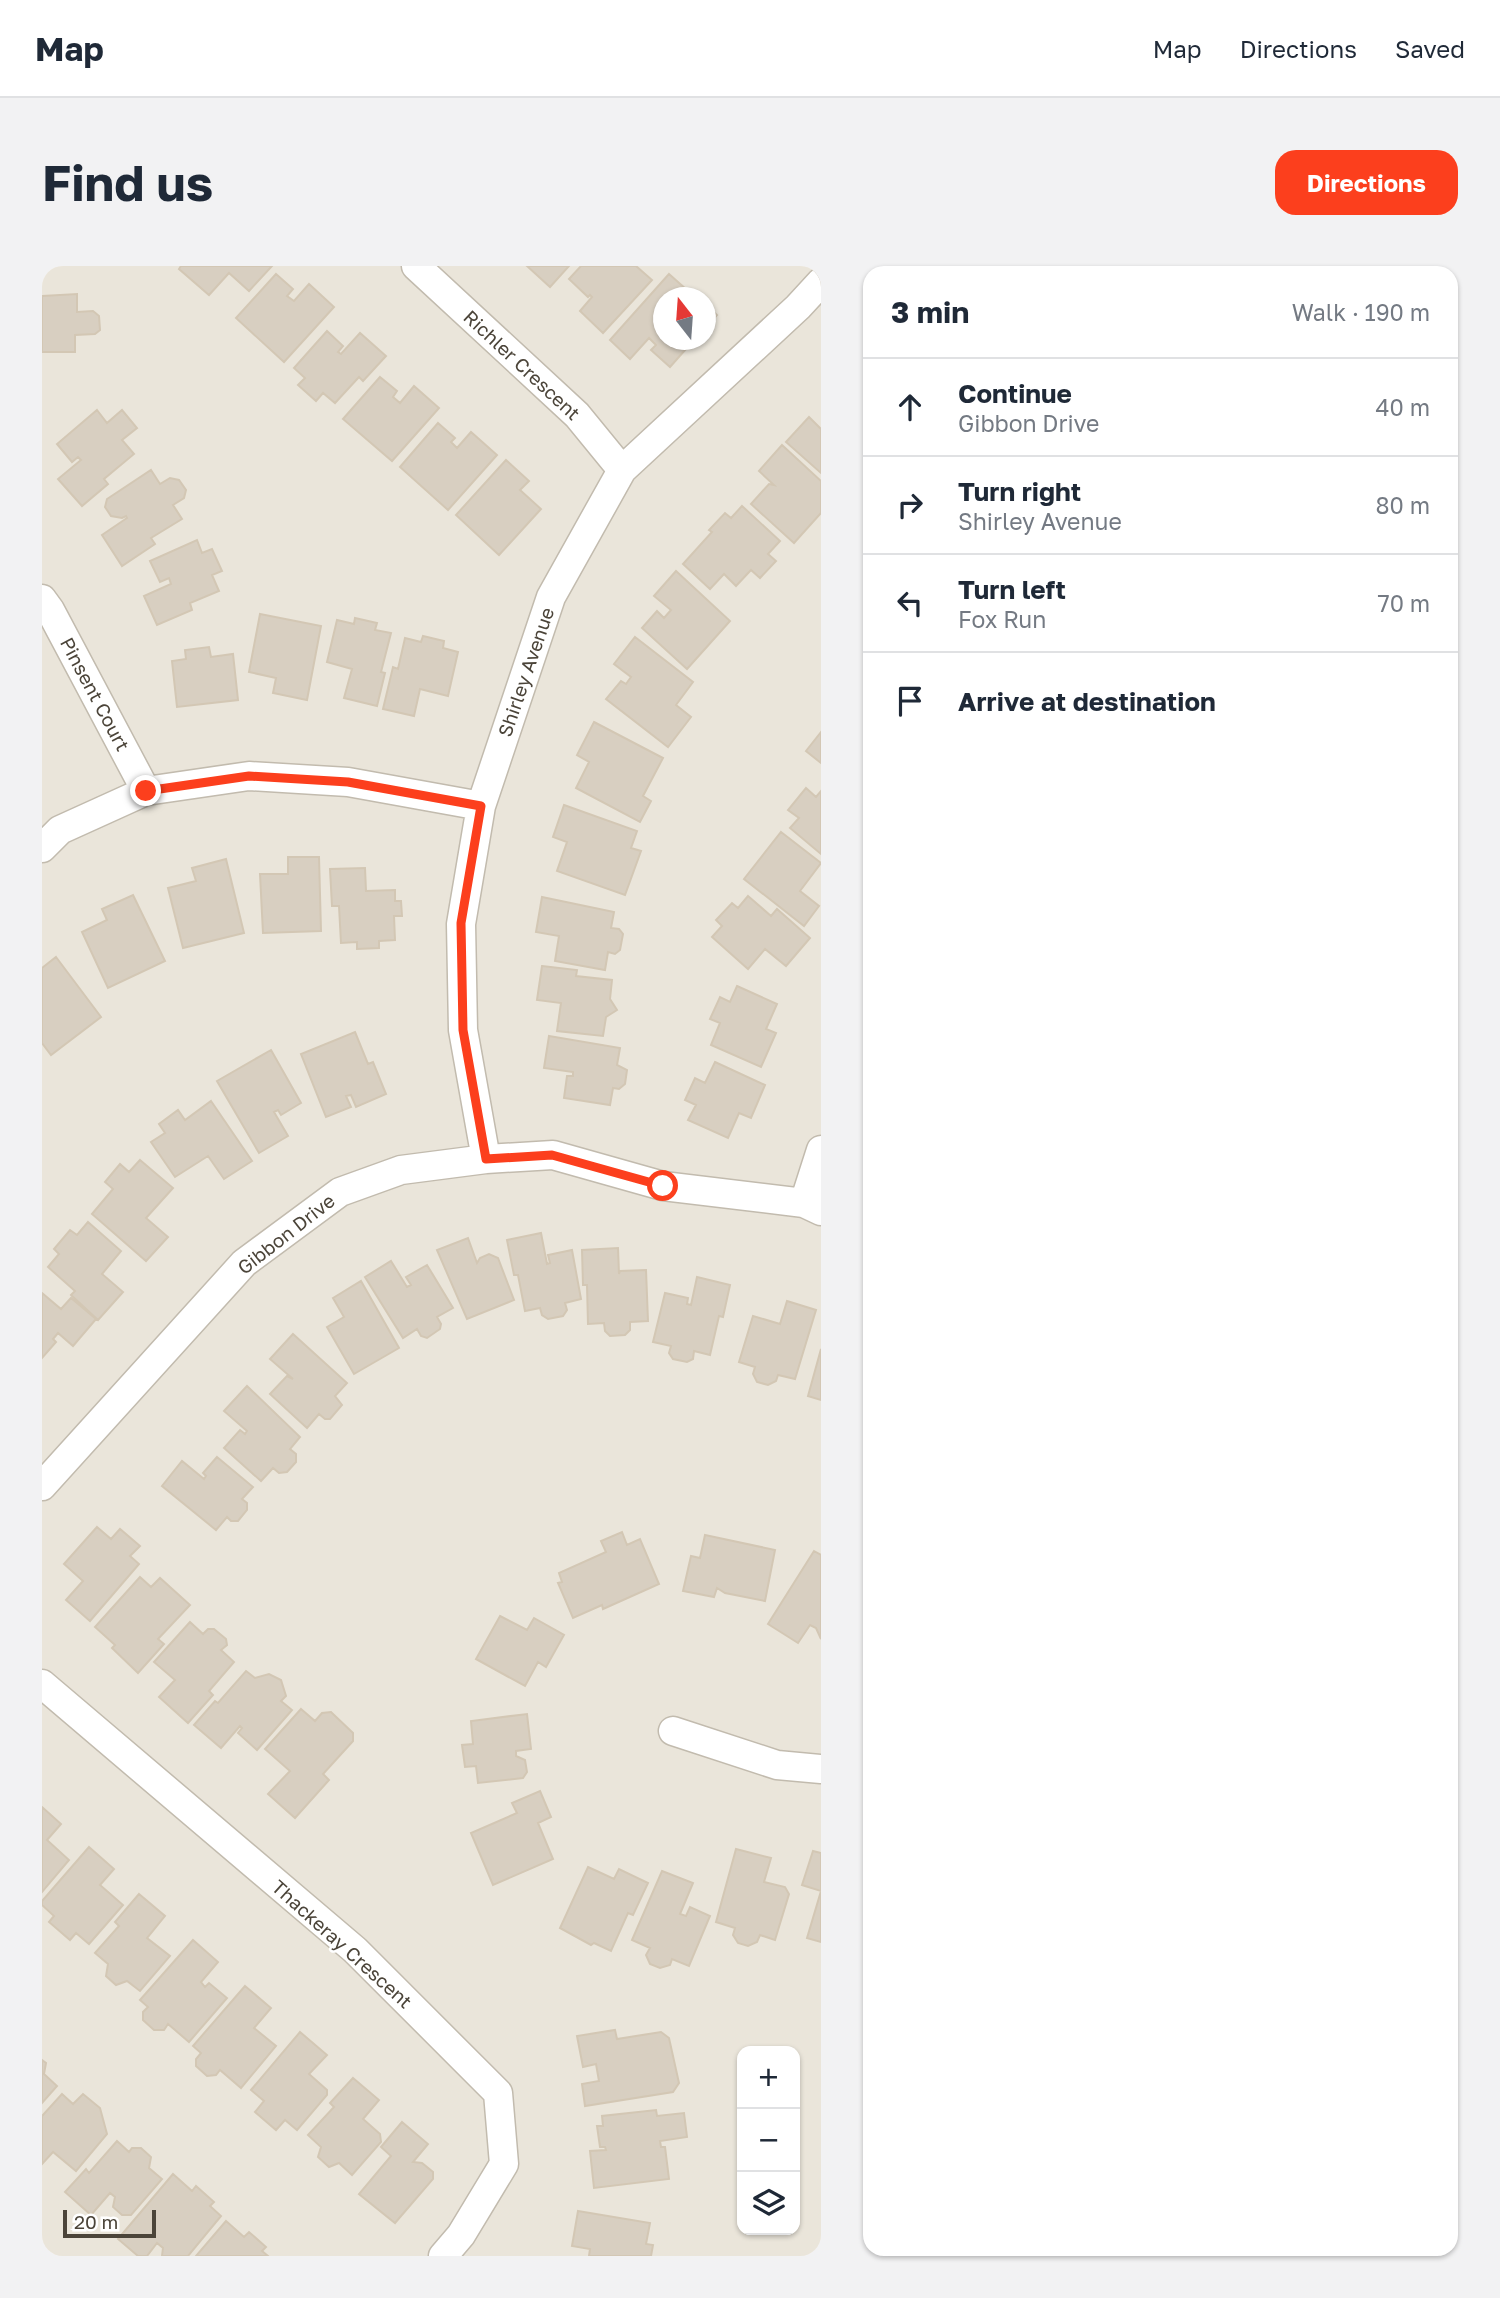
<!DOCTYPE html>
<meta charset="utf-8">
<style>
body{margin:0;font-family:"Golos Text",sans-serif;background:#f2f2f3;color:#1f2937}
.controls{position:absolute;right:21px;bottom:21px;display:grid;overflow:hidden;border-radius:14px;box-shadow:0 2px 5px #0004}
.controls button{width:63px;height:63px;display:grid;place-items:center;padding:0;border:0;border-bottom:2px solid #e0e1e3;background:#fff;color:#1f2937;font:35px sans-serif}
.compass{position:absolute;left:611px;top:21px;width:63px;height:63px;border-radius:50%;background:#fff;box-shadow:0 2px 5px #0004;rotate:343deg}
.scale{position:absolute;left:21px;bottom:18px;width:93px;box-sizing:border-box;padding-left:7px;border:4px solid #4b4439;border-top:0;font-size:19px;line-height:24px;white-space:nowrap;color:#4b4439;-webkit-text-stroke:5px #fff;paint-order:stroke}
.stop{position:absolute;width:21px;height:21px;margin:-16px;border:5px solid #fc3f1d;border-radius:50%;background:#fff}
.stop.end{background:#fc3f1d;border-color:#fff;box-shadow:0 2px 7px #0008}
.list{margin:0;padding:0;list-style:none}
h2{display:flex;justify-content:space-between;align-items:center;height:91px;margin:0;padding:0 28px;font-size:30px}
h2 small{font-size:23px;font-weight:400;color:#747a83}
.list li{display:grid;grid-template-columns:46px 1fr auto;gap:21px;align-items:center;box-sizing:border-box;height:98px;padding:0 28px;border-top:2px solid #e0e1e3}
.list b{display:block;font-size:26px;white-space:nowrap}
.list p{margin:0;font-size:23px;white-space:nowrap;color:#747a83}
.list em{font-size:23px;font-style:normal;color:#747a83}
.icon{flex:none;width:38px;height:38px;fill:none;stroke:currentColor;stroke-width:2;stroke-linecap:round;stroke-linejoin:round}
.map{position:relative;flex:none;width:779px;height:1990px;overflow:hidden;border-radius:21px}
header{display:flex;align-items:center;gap:42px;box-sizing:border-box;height:98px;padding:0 35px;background:#fff;border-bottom:2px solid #e0e1e3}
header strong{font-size:33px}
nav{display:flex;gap:38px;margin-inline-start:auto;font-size:24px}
.intro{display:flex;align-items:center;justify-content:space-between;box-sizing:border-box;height:168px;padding:0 42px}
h1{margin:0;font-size:49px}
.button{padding:18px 32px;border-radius:21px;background:#fc3f1d;color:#fff;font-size:24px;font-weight:700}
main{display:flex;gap:42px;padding:0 42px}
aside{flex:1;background:#fff;border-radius:21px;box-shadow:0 2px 5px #0004}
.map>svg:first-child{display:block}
.residential{fill:#eae5da;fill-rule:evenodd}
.building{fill:#d8cfc1;stroke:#d3c7b4;stroke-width:2}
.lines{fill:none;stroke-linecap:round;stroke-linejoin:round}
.street-casing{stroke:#c2bbae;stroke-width:31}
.street{stroke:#fff;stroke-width:28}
.route{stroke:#fc3f1d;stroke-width:9}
.labels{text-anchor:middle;stroke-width:5;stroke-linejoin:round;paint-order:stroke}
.street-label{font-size:19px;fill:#4b4439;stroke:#fff}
</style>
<header>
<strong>Map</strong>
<nav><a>Map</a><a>Directions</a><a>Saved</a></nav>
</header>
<div class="intro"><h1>Find us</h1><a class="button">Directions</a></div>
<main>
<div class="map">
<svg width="779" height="1990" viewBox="0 0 779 1990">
<rect width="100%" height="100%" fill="#f6f3ec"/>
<path class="residential" d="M0,0H779V1990H0ZM622,32H664V74H622ZM700,1785H753V1964H700Z"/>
<path class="building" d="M139,0H230L207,25L187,7L167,29L137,3Z
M485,0H527L508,21Z
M539,0H594L610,14L561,67L538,45L550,31L548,29L546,31L527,13Z
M234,8L251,23L245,30L252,35L267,18L292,41L242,96L194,52Z
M627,8L654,32H622V74H652L628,101L609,84L614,79L607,72L588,93L568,74Z
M35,28V46L51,45L57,50L58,64L53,68L33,69V86H0V30Z
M664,39L675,49L664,61Z
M285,65L301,80L296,86L299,88L318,67L344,90L321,115L317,111L293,137L281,127L274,135L256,119L263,112L252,102Z
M338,111L355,125L351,131L358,137L372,120L397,142L350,195L301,153Z
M55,144L65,157L80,144L95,162L80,174L92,188L62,213L66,218L40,240L16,213L39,194L36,191L30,196L15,178Z
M767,151L779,163V207L744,176Z
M396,157L413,172L409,176L415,182L429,166L455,189L406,244L358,201Z
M740,179L779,215V247L752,277L709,238L727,218L732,219L717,205Z
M464,194L487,215L478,224L499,243L457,289L414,249Z
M109,204L118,218L128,212L137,214L144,224L142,232L131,239L140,253L109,272L113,278L80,300L60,269L85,252L84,250L80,252L69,250L63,241L65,233Z
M700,240L738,275L726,288L734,295L718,312L709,304L694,320L682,308L668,323L641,298L670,266L667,264L683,247L689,252Z
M155,274L160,287L170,283L180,305L170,309L177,325L148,337L150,344L115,359L102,330L129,318L127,312L118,316L108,295Z
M634,305L688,355L645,403L600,362L615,345L622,352L629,344L612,330Z
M218,348L279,360L265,434L231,427L234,412L207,406Z
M313,352L335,357L333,364L349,367L339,406L343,407L335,440L302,432L310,403L285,396L295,354L312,358Z
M381,370L402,375L401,382L416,386L406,430L378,423L372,450L341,443L351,401L356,403L363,372L379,376Z
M593,371L651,416L634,439L649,451L626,481L564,433L579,415L584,418L589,411L572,398Z
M167,381L169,391L191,388L196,434L135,441L130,395L144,393L143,384Z
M552,456L621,492L601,530L609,535L598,556L534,522L547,496L535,489Z
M779,466V497L764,485Z
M764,522L774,531L779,525V588L748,562L757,552L746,544Z
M522,539L595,565L589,582L599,585L583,629L515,605L525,576L511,571Z
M739,566L779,597L758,625L777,640L762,660L702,613Z
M246,591H277L279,665L221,667L218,608H246Z
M184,593L202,667L141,682L126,622L154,615L150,602Z
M323,602L324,625L353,624V635H359L360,650H352L353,674L337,675V682L315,683V676L299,677L297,640H290L288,603Z
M91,629L123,695L66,722L40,666L65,654L60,643Z
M706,630L729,650L735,643L768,672L744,700L723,683L706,703L670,671L680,660L674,654L690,637L696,642Z
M500,631L572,646L569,662L577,663L581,668L578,684L573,688L566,686L563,704L513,695L517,670L494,666Z
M14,691L59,751L9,789L0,777V702Z
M500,700L535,704L534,710L570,714L568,733L575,744L564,751L561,770L515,765L519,737L495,734Z
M695,720L735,738L724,763L734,767L719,801L669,779L678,757L668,753L678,731L688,736Z
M313,766L326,798L331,796L344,828L314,841L309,829L304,830L309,841L284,851L259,788Z
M507,770L578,782L575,799L585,804L583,818L577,823L571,822L568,839L522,832L525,810H531V806L502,802Z
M229,784L259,837L239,849L236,844L232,846L246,870L217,887L175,815Z
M673,796L723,819L709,852L697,847L686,872L646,854L654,839L643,834L653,812L663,817Z
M169,835L210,895L182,913L166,890L133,911L109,876L123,867L117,858L136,844L143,854Z
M98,894L131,922L104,952L126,971L104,995L50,948L71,923L63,916L78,898L87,906Z
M46,956L79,985L60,1008L81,1026L56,1054L29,1029L33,1025L6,1001L17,988L12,983L28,964L35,969Z
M499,967L505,998L508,997L506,989L530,984L539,1033L523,1037L525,1044L521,1050L506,1053L500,1049L498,1042L483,1045L476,1009H472L465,974Z
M426,972L435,997L438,992L447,988L456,992L472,1034L425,1053L395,984Z
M576,982L577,1008L578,1005L604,1004L606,1055L588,1056V1064L583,1069L568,1070L563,1065L562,1057L546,1058L545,1019H541L540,984Z
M349,995L365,1021L369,1019L364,1011L385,999L411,1042L395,1051L399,1058L398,1063L385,1072L379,1070L375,1063L361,1072L323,1011Z
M655,1011L688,1019L681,1051L677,1050L668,1089L652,1085L651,1093L645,1096L631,1093L627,1087L629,1080L611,1076L623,1027L646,1032L645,1038L649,1039Z
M319,1015L357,1082L312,1108L285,1061L302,1051L291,1032Z
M0,1027L19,1043L29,1032L54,1053L31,1080L16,1067L11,1073L14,1076L0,1092Z
M745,1035L774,1044L753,1113L736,1109L734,1115L726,1119L715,1116L711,1108L713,1101L697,1096L711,1050L738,1058Z
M251,1068L305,1117L293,1130L300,1139L288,1153H283L277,1148L265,1162L228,1128L245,1110L251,1113L228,1093Z
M779,1083V1134L766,1130Z
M205,1120L258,1171L248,1183L254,1188V1196L245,1206L237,1207L231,1202L219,1215L182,1182L198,1164L203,1168L205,1165L182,1145Z
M175,1191L211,1221L200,1233L205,1237V1244L196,1255H189L185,1251L174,1264L120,1220L140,1195L162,1213L164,1210L161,1207Z
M55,1261L69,1273L78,1263L98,1280L88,1290L97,1298L48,1355L24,1334L41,1315L22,1298Z
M580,1266L585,1279L598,1273L617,1318L561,1343L560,1339L531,1352L516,1317L520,1316L517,1307L564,1286L559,1275Z
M663,1269L733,1284L723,1335L683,1327L675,1322L672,1331L641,1325L649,1290L658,1292Z
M772,1285L779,1289V1373L774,1362L768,1359L756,1377L726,1358Z
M98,1311L109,1321L118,1312L148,1339L116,1373L122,1378L96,1407L70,1382L73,1379L53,1361Z
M458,1350L485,1364L492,1352L522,1369L504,1401L496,1396L483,1420L434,1393Z
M148,1356L161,1368L166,1363H172L184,1373L185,1379L179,1384L192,1396L167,1425L171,1429L146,1457L117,1431L133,1414L112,1396Z
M204,1405L213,1412L227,1408L239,1414L244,1430L239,1435L250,1444L215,1484L196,1467L200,1462L198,1460L179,1482L152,1459L173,1435L176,1437Z
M259,1443L273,1455L280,1447L289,1446L311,1467V1475L281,1508L287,1514L253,1552L226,1528L248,1505L223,1483Z
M485,1448L489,1483L474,1485V1490L483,1494L485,1506L481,1512L436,1517L434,1500L423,1501L420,1479L431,1478L429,1455Z
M498,1525L509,1551L496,1557L511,1593L451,1619L429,1567L475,1547L470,1537Z
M0,1541L19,1558L5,1574L27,1594L0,1626Z
M47,1581L72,1603L58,1619L81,1639L47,1678L34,1667L28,1674L7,1656L12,1650L0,1639V1635Z
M694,1583L729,1592L722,1616L743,1621L747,1628L733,1674L718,1669L715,1676L706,1680L696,1677L691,1669L693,1662L674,1656Z
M771,1585L779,1587V1625L760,1619Z
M546,1601L572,1613L577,1603L606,1617L591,1649L586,1647L569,1685L552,1677L549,1679L518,1662Z
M620,1605L651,1617L638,1648L644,1650L648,1641L668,1650L647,1700L630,1693L628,1699L618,1702L608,1698L604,1689L608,1682L590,1674Z
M779,1625V1676L765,1672Z
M97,1628L123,1650L105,1672L128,1690L98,1725L85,1715L74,1719L64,1710L66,1698L53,1687L77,1660L73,1656Z
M151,1674L176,1696L159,1716L163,1721L167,1717L185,1732L147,1776L126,1758L122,1764H112L101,1754V1746L106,1741L98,1734Z
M203,1720L229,1742L212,1762L234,1780L199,1822L178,1804L174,1809L165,1810L154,1800V1793L159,1787L151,1780Z
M573,1764L575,1773L619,1766L627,1772L637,1817L631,1826L543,1840L540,1818L557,1815L554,1798L541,1801L535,1770Z
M258,1766L285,1789L267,1808L285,1824V1829L255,1864L243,1854L234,1864L213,1846L222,1835L209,1824Z
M0,1794L4,1797L2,1808L15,1820L0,1837Z
M311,1812L337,1834L321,1853L338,1868L339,1876L310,1909L297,1897L287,1901L276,1891L279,1881L266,1869L292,1841L288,1837Z
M20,1828L31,1838L41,1828L58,1842L65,1868L34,1905L11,1886L0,1898V1850Z
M614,1844L615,1850L642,1847L645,1871L618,1875L619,1881H623L627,1913L552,1922L548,1885L564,1884L563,1881H558L555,1860H561L560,1850Z
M360,1856L386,1878L371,1896L380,1897L391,1906V1913L353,1957L317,1928L349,1890L339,1881Z
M75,1875L87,1886L90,1882H99L109,1891L107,1902L120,1913L89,1949H80L71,1941L73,1931L68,1927L49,1949L23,1926L44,1903L47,1907Z
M131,1908L150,1925L154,1920L172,1936L168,1940L179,1950L146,1990H120L121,1982L115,1977L105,1990H96L76,1973Z
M536,1945L608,1957L604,1978L611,1979L609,1990H547L548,1983L530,1980Z
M184,1955L202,1971L207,1966L224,1981L220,1985L226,1990H154Z"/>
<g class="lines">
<defs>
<path id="street" d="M374,0L535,149L580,204
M0,333L8,344L104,525
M0,582L18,564L104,525L207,510L306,516L439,540
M444,893L421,764L419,658L439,540L509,331L580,204L756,41L779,16
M762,937L779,884
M0,1220L202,997L298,926L359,904L444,893L511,889L621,920L762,937L779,945
M0,1418L313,1684L456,1827L462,1898L419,1969L401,1990
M631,1465L735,1499L779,1503"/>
</defs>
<use href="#street" class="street-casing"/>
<use href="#street" class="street"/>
</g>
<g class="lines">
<path class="route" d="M104,525L207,510L306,516L439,540L419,657L421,764L444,893L510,889L621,920"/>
</g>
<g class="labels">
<g class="street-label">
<text transform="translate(480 99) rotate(43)" y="7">Richler Crescent</text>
<text transform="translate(484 406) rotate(-71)" y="7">Shirley Avenue</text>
<text transform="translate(53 428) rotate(62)" y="7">Pinsent Court</text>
<text transform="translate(244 968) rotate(-38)" y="7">Gibbon Drive</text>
<text transform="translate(300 1678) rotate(42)" y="7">Thackeray Crescent</text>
</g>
</g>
</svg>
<div class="controls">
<button>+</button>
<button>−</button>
<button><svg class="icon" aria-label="layers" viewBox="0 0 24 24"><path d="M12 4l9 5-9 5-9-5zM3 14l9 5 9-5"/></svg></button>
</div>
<svg class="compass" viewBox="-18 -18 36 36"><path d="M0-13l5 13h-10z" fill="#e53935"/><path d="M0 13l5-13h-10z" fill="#747a83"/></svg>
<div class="scale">20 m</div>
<div class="stop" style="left:621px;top:920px"></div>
<div class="stop end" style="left:104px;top:525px"></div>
</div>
<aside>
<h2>3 min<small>Walk · 190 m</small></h2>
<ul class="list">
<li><svg class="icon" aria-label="ahead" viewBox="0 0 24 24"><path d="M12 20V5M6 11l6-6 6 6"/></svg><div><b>Continue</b><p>Gibbon Drive</p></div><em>40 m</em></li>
<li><svg class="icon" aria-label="right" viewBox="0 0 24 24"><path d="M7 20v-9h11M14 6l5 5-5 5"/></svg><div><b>Turn right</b><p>Shirley Avenue</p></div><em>80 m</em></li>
<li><svg class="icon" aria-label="left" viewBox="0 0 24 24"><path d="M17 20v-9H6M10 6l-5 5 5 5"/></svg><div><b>Turn left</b><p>Fox Run</p></div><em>70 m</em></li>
<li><svg class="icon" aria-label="arrive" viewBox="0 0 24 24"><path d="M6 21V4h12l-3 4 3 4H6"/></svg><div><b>Arrive at destination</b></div></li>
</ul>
</aside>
</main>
